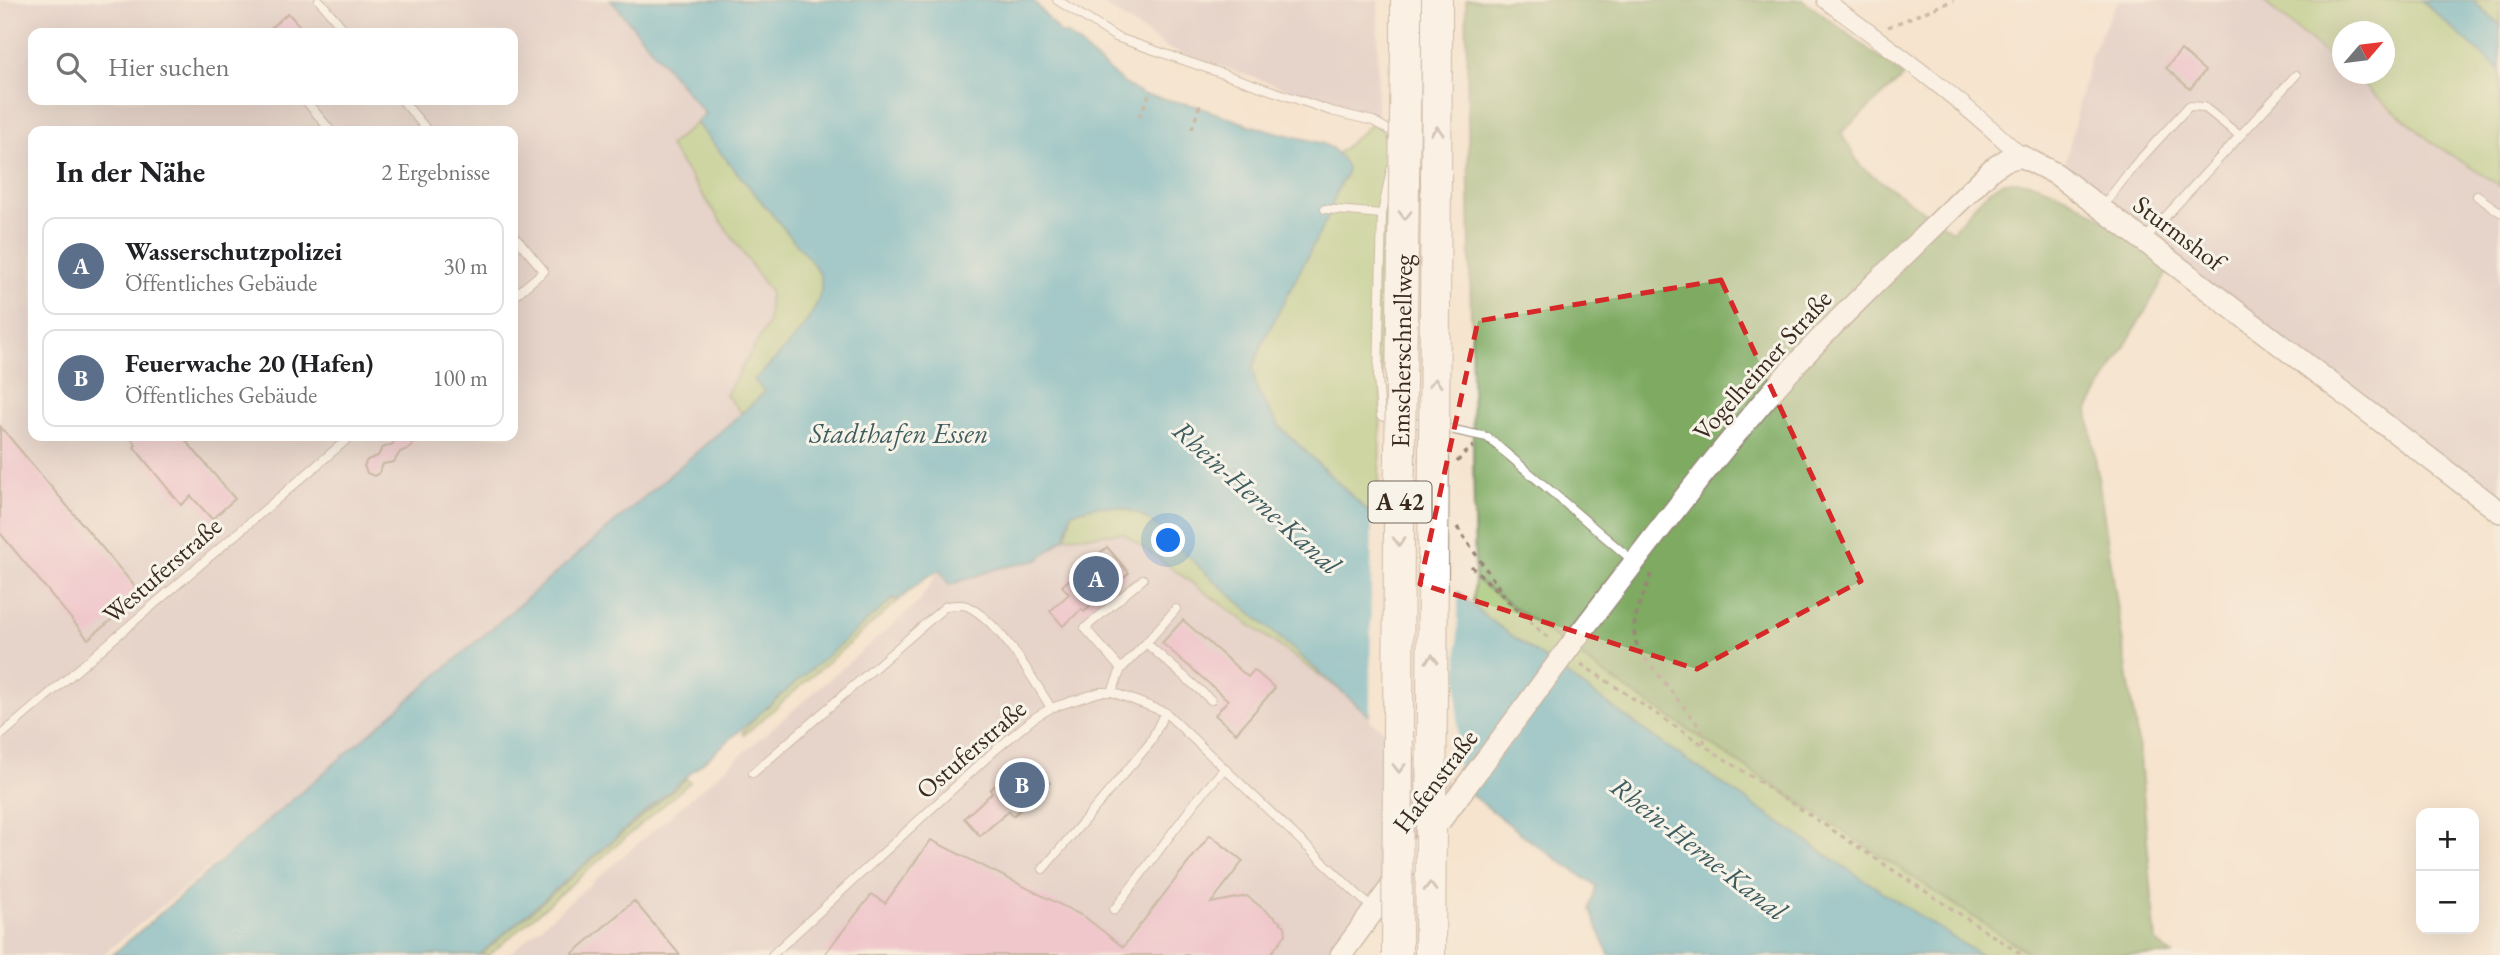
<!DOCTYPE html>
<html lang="de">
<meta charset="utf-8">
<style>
body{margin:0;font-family:"EB Garamond",serif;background:#f6f6f6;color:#202124}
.controls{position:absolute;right:21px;bottom:21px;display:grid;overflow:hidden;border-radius:14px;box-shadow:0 7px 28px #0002}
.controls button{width:63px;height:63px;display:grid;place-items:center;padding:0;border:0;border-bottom:2px solid #e0e0e0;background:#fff;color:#202124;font:35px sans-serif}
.compass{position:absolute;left:2332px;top:21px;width:63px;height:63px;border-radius:50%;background:#fff;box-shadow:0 7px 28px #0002;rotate:62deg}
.you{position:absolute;left:1169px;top:541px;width:24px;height:24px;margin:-18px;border:5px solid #fff;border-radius:50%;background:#1a73e8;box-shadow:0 0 0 10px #1a73e833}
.badge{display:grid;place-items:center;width:46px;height:46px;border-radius:50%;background:#1f6fb2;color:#fff;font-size:23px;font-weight:700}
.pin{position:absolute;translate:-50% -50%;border:4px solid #fff;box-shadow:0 2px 7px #0006}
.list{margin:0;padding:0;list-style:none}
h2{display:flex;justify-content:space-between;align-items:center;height:91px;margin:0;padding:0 28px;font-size:30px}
h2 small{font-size:23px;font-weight:400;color:#757577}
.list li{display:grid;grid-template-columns:46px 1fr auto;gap:21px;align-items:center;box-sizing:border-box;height:98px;margin:0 14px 14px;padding:0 14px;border:2px solid #e0e0e0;border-radius:14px}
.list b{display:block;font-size:26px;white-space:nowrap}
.list p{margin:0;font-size:23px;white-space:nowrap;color:#757577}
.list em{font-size:23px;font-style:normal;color:#757577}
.icon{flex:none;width:38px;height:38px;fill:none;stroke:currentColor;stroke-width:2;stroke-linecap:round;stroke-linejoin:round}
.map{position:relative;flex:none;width:2500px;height:955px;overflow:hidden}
.search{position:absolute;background:#fff;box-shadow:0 7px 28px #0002;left:28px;top:28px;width:490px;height:77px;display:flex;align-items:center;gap:18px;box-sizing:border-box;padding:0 24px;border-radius:14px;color:#757577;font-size:26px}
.panel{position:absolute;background:#fff;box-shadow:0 7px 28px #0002;left:28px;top:126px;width:490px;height:315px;border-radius:14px}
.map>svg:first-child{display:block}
.industrial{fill:#d2bec3;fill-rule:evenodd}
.green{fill:#9ec470;stroke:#6c7747;stroke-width:2}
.forest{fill:#7eaa62;stroke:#5c6a40;stroke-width:2}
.water{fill:#40a8c0;stroke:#3e696f;stroke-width:2}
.pier{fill:#f5e4ce}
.building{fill:#e8a6cb}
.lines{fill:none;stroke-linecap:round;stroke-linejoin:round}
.service-casing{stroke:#988776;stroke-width:10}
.minor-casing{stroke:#988776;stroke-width:18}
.tertiary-casing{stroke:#988776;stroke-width:24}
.motorway-casing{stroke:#988776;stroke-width:32}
.path{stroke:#988776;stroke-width:3.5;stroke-dasharray:5 5;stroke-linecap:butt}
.service{stroke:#fff;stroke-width:8}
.minor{stroke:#fff;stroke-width:16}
.tertiary{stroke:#fff;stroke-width:21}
.motorway{stroke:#fff;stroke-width:30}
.tertiary-bridge-casing{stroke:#988776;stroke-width:24;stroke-linecap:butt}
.motorway-bridge-casing{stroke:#988776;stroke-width:32;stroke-linecap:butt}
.tertiary-bridge{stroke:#fff;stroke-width:21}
.motorway-bridge{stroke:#fff;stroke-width:30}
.oneway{stroke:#a79f9a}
.marked{fill:none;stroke:#d62828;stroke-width:5;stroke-dasharray:14 9;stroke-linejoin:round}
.labels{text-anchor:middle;stroke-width:6;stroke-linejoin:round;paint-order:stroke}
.shield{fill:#f7f3e8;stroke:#73665b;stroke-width:2}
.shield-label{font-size:24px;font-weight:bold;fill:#3b2a1e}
.street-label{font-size:26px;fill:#3b2a1e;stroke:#f7f3e8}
.water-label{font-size:28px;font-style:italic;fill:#3d5c5f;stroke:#f7f3e8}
</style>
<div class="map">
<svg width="2500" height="955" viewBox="0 0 2500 955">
<rect width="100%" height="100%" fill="#f7f3e8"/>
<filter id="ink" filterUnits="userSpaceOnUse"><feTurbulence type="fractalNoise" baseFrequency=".0143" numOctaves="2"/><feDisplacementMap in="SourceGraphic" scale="14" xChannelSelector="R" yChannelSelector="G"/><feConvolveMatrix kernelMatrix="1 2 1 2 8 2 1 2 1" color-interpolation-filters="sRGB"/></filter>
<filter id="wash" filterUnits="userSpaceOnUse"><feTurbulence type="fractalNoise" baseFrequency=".00686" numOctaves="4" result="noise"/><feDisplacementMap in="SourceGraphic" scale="28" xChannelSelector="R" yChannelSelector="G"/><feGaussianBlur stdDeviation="1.57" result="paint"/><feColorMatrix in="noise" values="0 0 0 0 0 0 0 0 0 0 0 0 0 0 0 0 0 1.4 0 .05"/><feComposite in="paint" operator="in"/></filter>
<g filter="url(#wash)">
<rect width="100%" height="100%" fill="#f5e4ce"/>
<path class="industrial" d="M0,0H611L706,115L669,146L770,292L768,324L726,395L742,413L311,784L102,955H0ZM33,33H513V100H33ZM33,131H513V436H33Z
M1096,0H1378L1377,119L1169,49Z
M2118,0H2262L2342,67V74H2350L2434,144L2500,186V506L2062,176L2091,54Z
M1123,532L1340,690L1460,785L1332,955H508L919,602L940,569L949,585L999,568L1038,560L1065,537Z"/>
<path class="green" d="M2262,0H2421L2500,71V186L2434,144L2350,74H2384V32H2342V67Z
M2472,0H2500V25Z
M1377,119L1388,142L1378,521L1280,427L1262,401L1253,377V367L1265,338L1329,214L1337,190L1346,175L1342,159L1337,154Z
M696,123L811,261C814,265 818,270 820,275C831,308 776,359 755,380L765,392L742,413L726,395L768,324L770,292L669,146Z
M1096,506L1118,507L1140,514L1160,529L1209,576L1340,690L1123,533L1066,537L1072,512Z
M1475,579L1613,680L2032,955H1980L1846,868L1662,743L1486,617L1473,604Z
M894,598L898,601L744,735L743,732L757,716Z
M686,779L690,782L489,955H481Z"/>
<path class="forest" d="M1466,0H1803L1904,76L1841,133L1861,167L1952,231C1962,221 1985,191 1997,185C2040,162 2135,242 2170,268L2088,410L2140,757L2156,942L2173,955H2032L1613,680L1475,579Z"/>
<path class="water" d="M611,0H1033L1061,34H1067L1122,82L1142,94L1196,106L1252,126L1321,143L1332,148L1342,159L1347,167L1346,175L1337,190L1329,215L1265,338L1253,367L1256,389L1280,427L1378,521L1486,617L1662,743L1846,868L1980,955H1609L1590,909L1596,886L1532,842L1364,711L1209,576L1160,529L1140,514L1118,507L1096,506L1072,512L1065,537L1038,560L999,568L949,585L940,570L926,577L899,600L894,598L479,955H112L742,413L765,392L754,380C776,359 831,308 820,275C818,270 814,265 811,261L696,123L705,114Z
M2421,0H2472L2500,25V71Z"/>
<path class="pier" d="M1372,511L1458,586L1457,788L1370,720Z"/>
<g id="blocks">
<path class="building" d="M288,13L306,33H265Z
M2181,50L2205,71L2190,89L2166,68Z
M0,426L142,595L88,639L0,533Z
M129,436H182L235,499L212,519L191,496L181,505L134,447L136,445Z
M395,436H419L410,448L400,452L394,462L383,464L379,473L374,476L367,473L364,466L367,460L378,456L382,448L393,444Z
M1107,547L1129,573L1084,612L1082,609L1063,626L1050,611L1069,594L1062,586Z
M1183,620L1248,677L1254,670L1275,688L1236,733L1215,715L1228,700L1162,643Z
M1027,757L1050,783L1013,816L1009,811L980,836L964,818L992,793L990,790Z
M1210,835L1243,861L1211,903L1247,896L1285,926L1286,934L1270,955H824L872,894L885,903L931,840L1085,917L1123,947Z
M634,901L680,955H571Z"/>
</g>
</g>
<g filter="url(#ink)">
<use href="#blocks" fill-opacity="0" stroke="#988776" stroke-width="2"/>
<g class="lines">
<defs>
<path id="service" d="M319,0L347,33
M1057,0L1116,37L1331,111L1373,121L1394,133L1393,139
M402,100L428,131
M306,101L331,131
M1391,169L1382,214L1378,377L1381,416L1427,425
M2477,196L2500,212
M2103,206L2133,167L2189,106L2204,107L2240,136
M1325,209L1382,214
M513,234L544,271L513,297
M2144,240L2296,75
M1440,427L1487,437L1632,560
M1176,609L1146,643L1211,700
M1121,669L1085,628L1143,579
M1112,692L1121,669L1146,643
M0,736L351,436
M753,773L946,606C953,605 961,604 967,606C999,621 1033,678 1051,708
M1043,869L1150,743L1165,712
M1114,910L1196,801L1224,769
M772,955L993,752L1034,718L1051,708L1100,692H1112L1165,712L1374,910"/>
<path id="minor" d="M1825,0C1892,49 1961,99 2021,156"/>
<path id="tertiary" d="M1574,641C1647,546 1719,449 1800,360C1861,294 1929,233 1992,169L2006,160L2021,156L2056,174L2500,512
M1341,955L1433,830"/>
<path id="motorway" d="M1437,0V50
M1406,49V0"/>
</defs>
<use href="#service" class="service-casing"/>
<use href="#minor" class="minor-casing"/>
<use href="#tertiary" class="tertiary-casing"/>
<use href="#motorway" class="motorway-casing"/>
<path class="path" d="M1888,27L1954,0
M1139,117L1149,95
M1192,129L1201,101
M1457,462L1462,456L1474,446
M1457,527L1504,595
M1471,566L1550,640
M1651,574C1643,601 1624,626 1641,653L1702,730L1705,746L2022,955
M1581,664L1705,746"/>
<use href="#service" class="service"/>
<use href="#minor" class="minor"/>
<use href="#tertiary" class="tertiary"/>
<use href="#motorway" class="motorway"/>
<defs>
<path id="tertiary-bridge" d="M1440,821L1574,641"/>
<g id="motorway-bridge">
<path id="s1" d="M1397,955L1399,522L1406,49"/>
<path d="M1430,955L1437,50"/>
</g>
</defs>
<use href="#tertiary-bridge" class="tertiary-bridge-casing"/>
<use href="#motorway-bridge" class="motorway-bridge-casing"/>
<use href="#tertiary-bridge" class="tertiary-bridge"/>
<use href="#motorway-bridge" class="motorway-bridge"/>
</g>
<defs><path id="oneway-chevron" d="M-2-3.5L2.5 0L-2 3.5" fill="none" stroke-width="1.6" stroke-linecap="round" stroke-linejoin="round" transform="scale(1.75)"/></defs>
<g class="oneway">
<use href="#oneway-chevron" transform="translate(1437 131) rotate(-90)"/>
<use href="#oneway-chevron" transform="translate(1405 215) rotate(90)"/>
<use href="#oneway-chevron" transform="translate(1435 383) rotate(-89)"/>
<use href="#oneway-chevron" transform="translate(1399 541) rotate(90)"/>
<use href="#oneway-chevron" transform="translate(1432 659) rotate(-89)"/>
<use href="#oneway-chevron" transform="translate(1399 768) rotate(90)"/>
<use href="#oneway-chevron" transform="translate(1430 887) rotate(-90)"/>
</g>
</g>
<path d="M0 0H2500V955H0ZM1721,280L1861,581L1697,669L1420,584L1478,321Z" fill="#f5e4ce" fill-opacity=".55" fill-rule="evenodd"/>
<path class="marked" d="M1721,280L1861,581L1697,669L1420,584L1478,321Z"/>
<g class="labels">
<rect class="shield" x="1368.5" y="481.5" width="63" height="41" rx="5"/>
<g class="shield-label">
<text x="1400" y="510">A 42</text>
</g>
<g class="street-label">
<text transform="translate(2179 233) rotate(37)" y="9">Sturmshof</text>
<text dy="9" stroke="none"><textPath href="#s1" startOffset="604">Emscherschnellweg</textPath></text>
<text transform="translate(1762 365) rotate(-48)" y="9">Vogelheimer Straße</text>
<text transform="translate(162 570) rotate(-41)" y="9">Westuferstraße</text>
<text transform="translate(971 749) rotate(-41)" y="9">Ostuferstraße</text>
<text transform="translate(1435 781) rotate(-53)" y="9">Hafenstraße</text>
</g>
<g class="water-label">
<text x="899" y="443">Stadthafen Essen</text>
<text transform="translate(1257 497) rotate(42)" y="10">Rhein-Herne-Kanal</text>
<text transform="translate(1699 848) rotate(38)" y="10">Rhein-Herne-Kanal</text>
</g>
</g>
</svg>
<div class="controls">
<button>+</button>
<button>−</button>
</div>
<svg class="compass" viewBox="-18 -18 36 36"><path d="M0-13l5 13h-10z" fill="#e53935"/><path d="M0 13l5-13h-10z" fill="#757577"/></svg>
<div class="you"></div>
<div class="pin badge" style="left:1096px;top:579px;background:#5c6f8a">A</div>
<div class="pin badge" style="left:1022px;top:785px;background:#5c6f8a">B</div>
<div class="search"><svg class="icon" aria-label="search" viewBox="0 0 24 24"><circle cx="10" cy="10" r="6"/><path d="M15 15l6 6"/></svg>Hier suchen</div>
<section class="panel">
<h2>In der Nähe<small>2 Ergebnisse</small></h2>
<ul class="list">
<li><span class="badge" style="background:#5c6f8a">A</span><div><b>Wasserschutzpolizei</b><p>Öffentliches Gebäude</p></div><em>30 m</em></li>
<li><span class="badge" style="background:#5c6f8a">B</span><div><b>Feuerwache 20 (Hafen)</b><p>Öffentliches Gebäude</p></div><em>100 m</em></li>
</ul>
</section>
</div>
